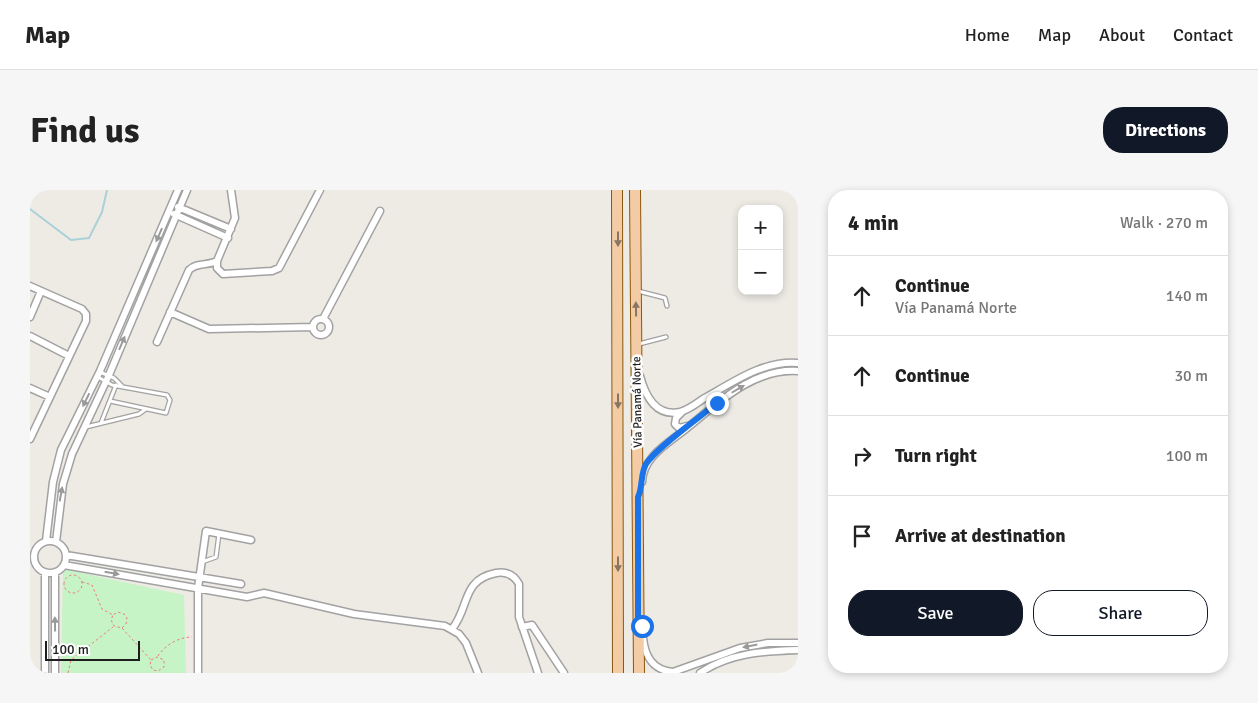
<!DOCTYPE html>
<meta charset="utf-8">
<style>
body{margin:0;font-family:Signika,sans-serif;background:#f6f6f6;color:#222}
.controls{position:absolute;right:15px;top:15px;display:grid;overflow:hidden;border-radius:10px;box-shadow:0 2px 8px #0003}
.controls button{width:45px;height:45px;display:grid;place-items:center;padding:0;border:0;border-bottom:1px solid #e0e0e0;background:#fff;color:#222;font:25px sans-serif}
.scale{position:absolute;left:15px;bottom:12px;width:95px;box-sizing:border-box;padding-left:5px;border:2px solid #1e1e1e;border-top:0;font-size:14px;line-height:18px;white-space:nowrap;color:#1e1e1e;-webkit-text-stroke:4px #fff;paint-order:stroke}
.stop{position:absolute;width:15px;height:15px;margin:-11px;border:4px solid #1a73e8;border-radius:50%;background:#fff}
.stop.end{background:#1a73e8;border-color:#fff;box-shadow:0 1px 5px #0008}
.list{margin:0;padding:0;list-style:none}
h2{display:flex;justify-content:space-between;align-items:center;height:65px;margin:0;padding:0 20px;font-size:21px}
h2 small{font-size:16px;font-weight:400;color:#767676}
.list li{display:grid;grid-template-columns:32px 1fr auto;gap:15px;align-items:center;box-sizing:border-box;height:80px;padding:0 20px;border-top:1px solid #e0e0e0}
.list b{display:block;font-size:19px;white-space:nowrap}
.list p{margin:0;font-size:16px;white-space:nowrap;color:#767676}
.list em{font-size:16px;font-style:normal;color:#767676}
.actions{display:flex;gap:10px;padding:15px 20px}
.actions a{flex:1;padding:11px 0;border:1px solid #111827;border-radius:20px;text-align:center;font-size:18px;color:#111827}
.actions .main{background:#111827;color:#fff}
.icon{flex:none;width:28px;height:28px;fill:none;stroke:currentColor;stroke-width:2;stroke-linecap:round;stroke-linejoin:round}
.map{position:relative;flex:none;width:768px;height:483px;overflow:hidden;border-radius:20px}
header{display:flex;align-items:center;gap:30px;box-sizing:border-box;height:70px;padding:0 25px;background:#fff;border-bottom:1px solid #e0e0e0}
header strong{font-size:24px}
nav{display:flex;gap:28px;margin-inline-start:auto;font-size:18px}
.intro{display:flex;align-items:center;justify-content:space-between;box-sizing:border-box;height:120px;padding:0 30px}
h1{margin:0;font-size:35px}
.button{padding:12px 22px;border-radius:20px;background:#111827;color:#fff;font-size:18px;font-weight:700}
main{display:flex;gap:30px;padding:0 30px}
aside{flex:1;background:#fff;border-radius:20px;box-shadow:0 2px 8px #0003}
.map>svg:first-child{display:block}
.park{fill:#c6f4c7}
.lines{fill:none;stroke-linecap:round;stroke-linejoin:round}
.stream{stroke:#aad0d8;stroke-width:2}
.lane-casing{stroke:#a2a2a2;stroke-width:5.5}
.street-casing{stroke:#a2a2a2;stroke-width:9}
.primary-casing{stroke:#8a580e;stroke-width:12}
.path{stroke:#ec7c78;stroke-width:1;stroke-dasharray:2.5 2.5;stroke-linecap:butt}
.lane{stroke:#fff;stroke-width:3}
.street{stroke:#fff;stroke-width:6}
.primary{stroke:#f3cca6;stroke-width:10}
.oneway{fill:#9a9a9a}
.oneway2{fill:#887562}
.route{stroke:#1a73e8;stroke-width:6}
.labels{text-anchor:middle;stroke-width:5;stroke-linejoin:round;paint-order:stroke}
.street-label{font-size:12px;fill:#1e1e1e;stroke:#fff}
</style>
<header>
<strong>Map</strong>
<nav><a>Home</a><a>Map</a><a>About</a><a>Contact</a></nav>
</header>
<div class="intro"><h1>Find us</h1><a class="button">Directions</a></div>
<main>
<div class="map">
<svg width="768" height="483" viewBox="0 0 768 483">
<rect width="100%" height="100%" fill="#eeebe5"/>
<path class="park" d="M33,379L154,405L156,483H31Z"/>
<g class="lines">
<path class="stream" d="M0,19L41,50L59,48L72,22L77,0"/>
<defs>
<path id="lane" d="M608,101L635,108L637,116
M609,154L636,147
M70,182L84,188L92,196
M68,187L82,195L137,205L140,210L136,223L80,211
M71,233L86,195
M56,237L109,224L116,219
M172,372L186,367L189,344"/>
<path id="street" d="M201,0L205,28L187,71V78L193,84L242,81L249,78L290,0
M148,17L201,39
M144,24L198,48
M0,96L52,119L56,124V131L0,249
M140,122L179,139L283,137
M0,127L11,101
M293,129L350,21
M283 137a8 8 0 1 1 16 0a8 8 0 1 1-16 0Z
M0,146L39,166
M127,152L159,80C167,72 178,76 187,71
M610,186C615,205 625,227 650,222C658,220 666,214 673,209C702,193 733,170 768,173
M0,198L20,207
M652,222L646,228L645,234L649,238L657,236
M612,292C613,266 639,253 657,238C689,212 724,178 768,181
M16,351L23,292L31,260L70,181L148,0
M4 367a16 16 0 1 1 32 0a16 16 0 1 1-32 0Z
M26,352L33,294L42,264L79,185L157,0
M36,365L211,394
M34,375L217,407L234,403L324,424L415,436L429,444L436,453L448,483
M25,382V483
M492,437L502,435L534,483
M422,439C440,417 431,390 466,383C477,381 484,385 489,394V427L508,483
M613,448C615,466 622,480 643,482L710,458L738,453H768
M15,483V382
M168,483V398L176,341L221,350
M670,483C699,463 734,461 768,460"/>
<path id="primary" d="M587,0L588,483
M605,0L609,483"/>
</defs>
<use href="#lane" class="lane-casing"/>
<use href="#street" class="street-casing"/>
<use href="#primary" class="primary-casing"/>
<path class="path" d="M34 394a9 9 0 1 1 18 0a9 9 0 1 1-18 0Z
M52,392L62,395L72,419L83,425L88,422L94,424L97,428L96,434L92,438L84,436L81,430L83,425
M92,438L121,470L120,475L123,480L128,481L134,477V470L127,467L121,470
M128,466C135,455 149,447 162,447
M38,483L41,470L83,437"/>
<use href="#lane" class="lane"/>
<use href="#street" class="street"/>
<use href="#primary" class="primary"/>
</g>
<defs><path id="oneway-solid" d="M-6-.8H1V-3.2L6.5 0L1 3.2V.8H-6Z" transform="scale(1.25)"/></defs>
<g class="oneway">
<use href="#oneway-solid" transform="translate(129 45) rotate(114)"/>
<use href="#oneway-solid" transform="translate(92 153) rotate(-67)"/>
<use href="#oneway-solid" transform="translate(708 199) rotate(-30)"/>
<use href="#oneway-solid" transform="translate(56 210) rotate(116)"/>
<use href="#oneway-solid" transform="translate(31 304) rotate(-80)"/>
<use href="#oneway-solid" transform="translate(82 383) rotate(10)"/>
<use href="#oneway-solid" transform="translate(25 434) rotate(-91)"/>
<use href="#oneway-solid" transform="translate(720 456) rotate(169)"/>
</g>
<g class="oneway2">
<use href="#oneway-solid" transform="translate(588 49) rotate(90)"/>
<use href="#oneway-solid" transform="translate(606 119) rotate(-91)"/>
<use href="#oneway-solid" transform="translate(588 211) rotate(90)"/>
<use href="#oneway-solid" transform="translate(588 374) rotate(90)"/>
</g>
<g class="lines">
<path class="route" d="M612,436L608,429V307C613,297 610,285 616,274C626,258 670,227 687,213"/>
</g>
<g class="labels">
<g class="street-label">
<text transform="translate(607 212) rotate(-91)" y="4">Vía Panamá Norte</text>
</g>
</g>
</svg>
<div class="controls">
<button>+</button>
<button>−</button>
</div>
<div class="scale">100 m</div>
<div class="stop" style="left:612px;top:436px"></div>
<div class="stop end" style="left:687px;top:213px"></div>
</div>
<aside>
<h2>4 min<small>Walk · 270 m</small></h2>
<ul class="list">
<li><svg class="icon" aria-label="ahead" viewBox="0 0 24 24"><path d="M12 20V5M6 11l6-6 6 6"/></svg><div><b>Continue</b><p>Vía Panamá Norte</p></div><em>140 m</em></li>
<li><svg class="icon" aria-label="ahead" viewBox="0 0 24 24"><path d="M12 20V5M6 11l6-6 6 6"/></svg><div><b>Continue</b></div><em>30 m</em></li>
<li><svg class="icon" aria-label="right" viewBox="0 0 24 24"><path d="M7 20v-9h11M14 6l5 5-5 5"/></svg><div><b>Turn right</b></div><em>100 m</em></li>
<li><svg class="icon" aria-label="arrive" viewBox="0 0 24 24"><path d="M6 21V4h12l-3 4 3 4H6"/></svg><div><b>Arrive at destination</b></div></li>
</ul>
<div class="actions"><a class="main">Save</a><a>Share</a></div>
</aside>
</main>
